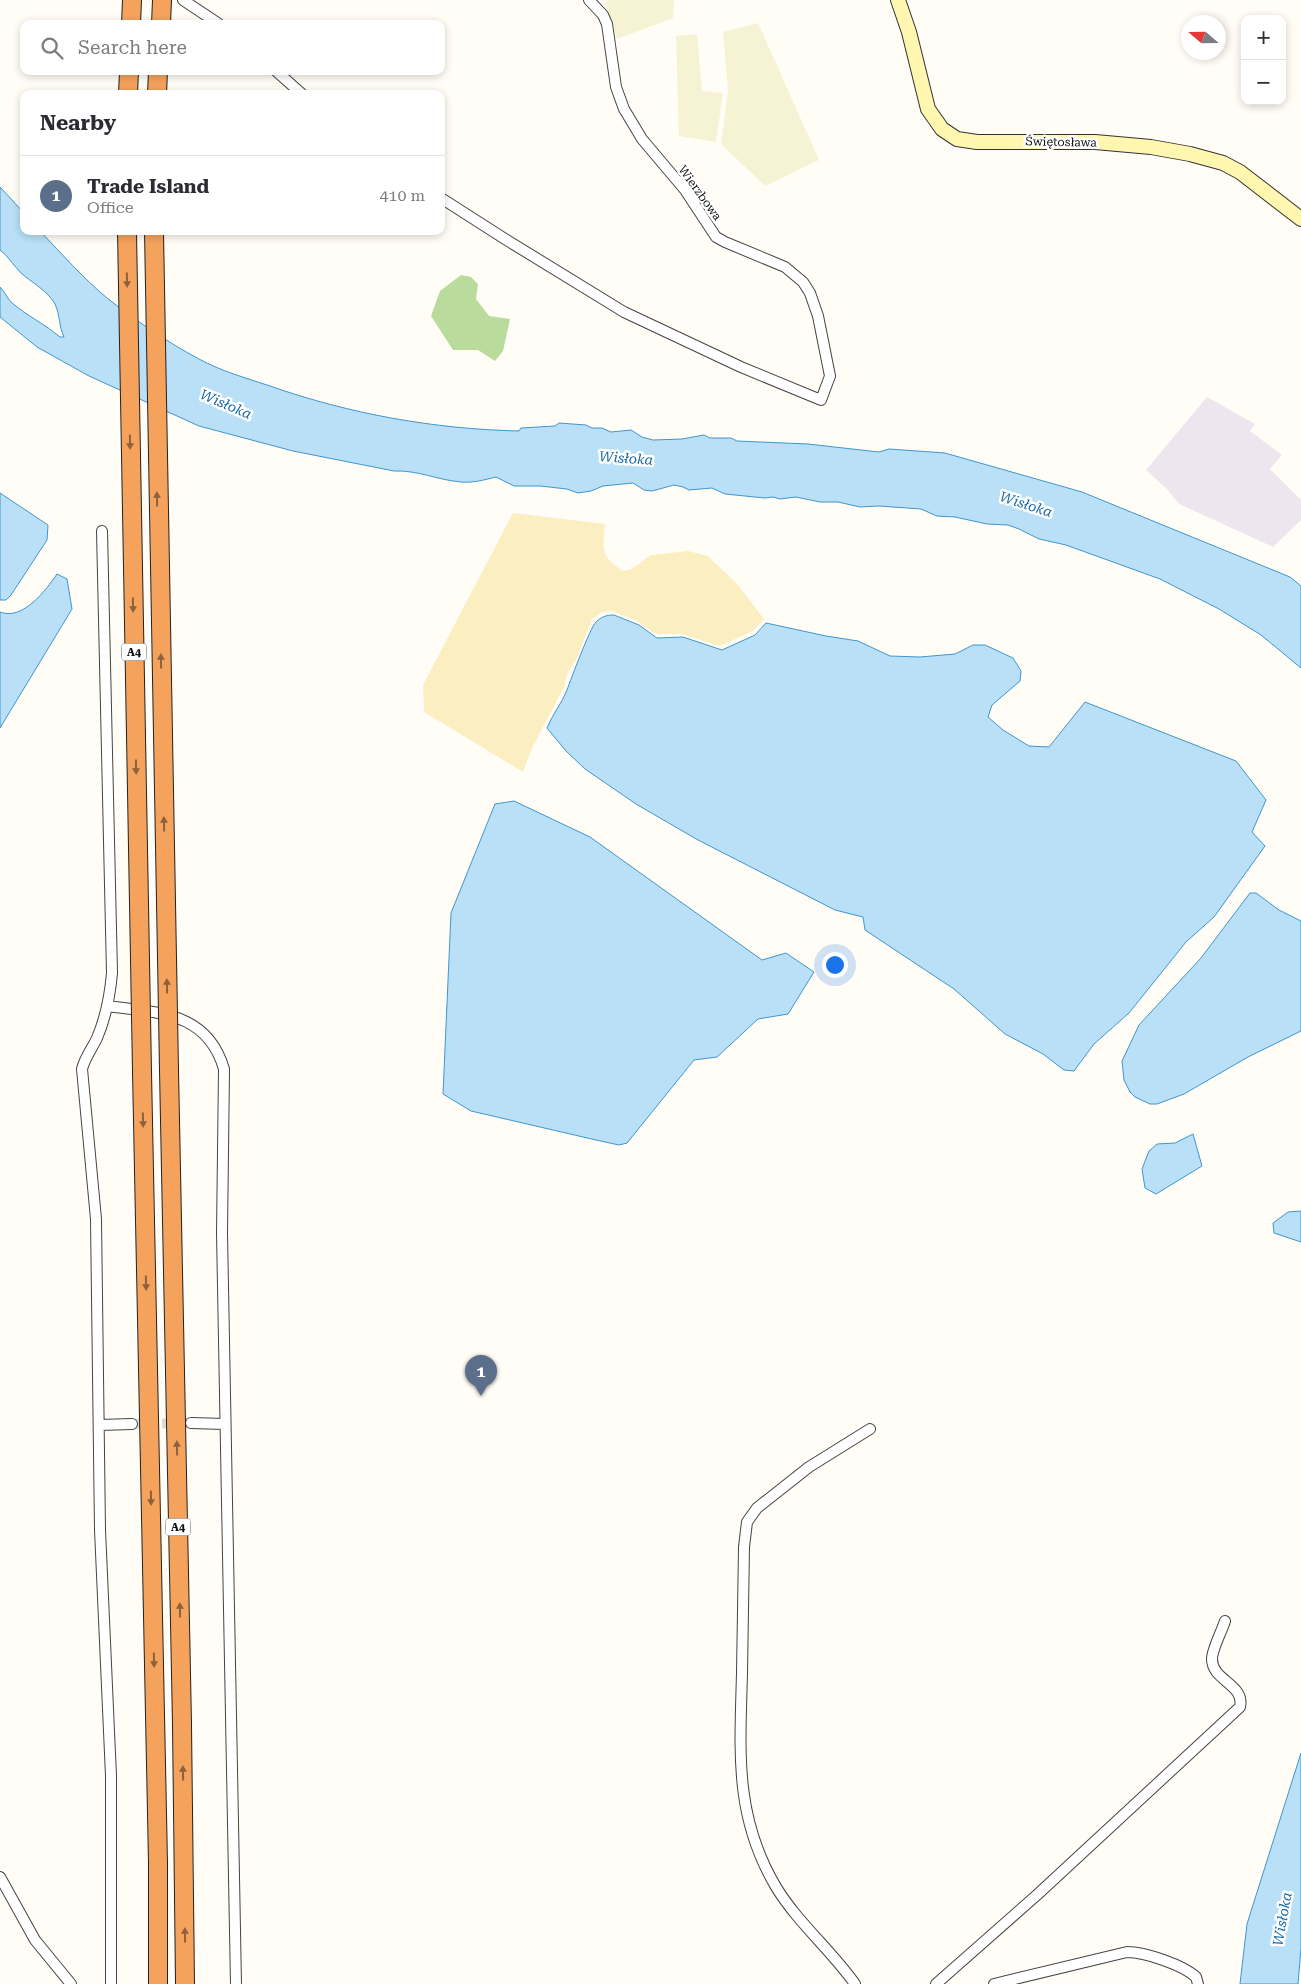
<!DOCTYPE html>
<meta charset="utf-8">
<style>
body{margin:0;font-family:"Roboto Serif",serif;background:#f7f7f7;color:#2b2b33}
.controls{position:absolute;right:15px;top:15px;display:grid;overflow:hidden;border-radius:10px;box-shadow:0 2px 8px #0003}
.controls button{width:45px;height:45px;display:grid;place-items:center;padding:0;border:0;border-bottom:1px solid #e1e1e2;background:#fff;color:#2b2b33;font:25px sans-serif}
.compass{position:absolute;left:1181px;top:15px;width:45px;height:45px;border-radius:50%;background:#fff;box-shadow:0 2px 8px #0003;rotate:290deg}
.you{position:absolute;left:834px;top:964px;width:18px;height:18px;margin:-12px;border:4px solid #fff;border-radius:50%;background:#1a73e8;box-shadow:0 0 0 8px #1a73e833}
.badge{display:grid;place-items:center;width:32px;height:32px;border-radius:50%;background:#2563eb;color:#fff;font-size:16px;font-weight:700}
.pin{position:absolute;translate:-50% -41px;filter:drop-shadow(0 1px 2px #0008)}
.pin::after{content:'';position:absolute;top:26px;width:18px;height:15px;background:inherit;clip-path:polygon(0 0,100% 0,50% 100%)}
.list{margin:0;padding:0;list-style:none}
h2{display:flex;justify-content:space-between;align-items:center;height:65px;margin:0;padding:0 20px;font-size:21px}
h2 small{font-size:16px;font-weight:400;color:#7c7c81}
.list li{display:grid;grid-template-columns:32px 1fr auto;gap:15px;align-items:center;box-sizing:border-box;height:80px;padding:0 20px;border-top:1px solid #e1e1e2}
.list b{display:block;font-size:19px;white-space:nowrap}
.list p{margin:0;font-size:16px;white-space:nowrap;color:#7c7c81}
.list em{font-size:16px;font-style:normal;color:#7c7c81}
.icon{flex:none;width:28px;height:28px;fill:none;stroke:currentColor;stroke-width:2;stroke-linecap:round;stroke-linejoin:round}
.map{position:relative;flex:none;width:1301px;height:1984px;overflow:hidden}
.search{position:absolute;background:#fff;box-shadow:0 2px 8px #0003;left:20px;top:20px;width:425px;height:55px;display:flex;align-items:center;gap:12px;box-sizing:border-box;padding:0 18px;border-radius:10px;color:#7c7c81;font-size:19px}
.panel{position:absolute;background:#fff;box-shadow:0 2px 8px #0003;left:20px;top:90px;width:425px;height:145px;border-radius:10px}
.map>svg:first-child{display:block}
.industrial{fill:#eee6ef}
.farmland{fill:#f6f3d4}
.forest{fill:#b9dc9c}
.sand{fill:#fbeec1}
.water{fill:#b9e0f7;stroke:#3f96cf}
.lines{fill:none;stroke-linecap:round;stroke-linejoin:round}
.street-tunnel{stroke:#dbdad3;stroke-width:10;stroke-dasharray:10 5;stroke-linecap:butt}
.street-casing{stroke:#444;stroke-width:12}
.secondary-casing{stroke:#333;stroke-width:16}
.highway-casing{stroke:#222;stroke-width:20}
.street{stroke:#fff;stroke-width:10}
.secondary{stroke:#fff6b0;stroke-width:14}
.highway{stroke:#f5a25d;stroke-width:18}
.highway-bridge-casing{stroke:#222;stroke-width:20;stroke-linecap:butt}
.highway-bridge{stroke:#f5a25d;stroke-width:18}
.oneway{fill:#8e613b}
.labels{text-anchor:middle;stroke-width:5;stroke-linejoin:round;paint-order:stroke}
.shield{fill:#fff;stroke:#585858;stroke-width:1}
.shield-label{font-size:11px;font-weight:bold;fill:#111}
.street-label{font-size:12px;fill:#111;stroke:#fff}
.water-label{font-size:14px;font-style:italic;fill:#1768a6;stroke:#fff}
</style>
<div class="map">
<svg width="1301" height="1984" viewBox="0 0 1301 1984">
<rect width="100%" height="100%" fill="#fffdf5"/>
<path class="industrial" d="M1207,397L1255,424L1250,431L1282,455L1270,469L1301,500V520L1273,547L1179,504L1167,489L1146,470Z"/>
<path class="farmland" d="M608,0H674L673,18L617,39L605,4Z
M758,23L819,160L765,186L721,144L728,91L723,32Z
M697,34L702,91L723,93L716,142L679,136L676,36Z"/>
<path class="forest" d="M461,275L471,277L478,284L476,299L489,316L510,319L503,351L495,361L478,350H453L431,316L440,291Z"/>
<path class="sand" d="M513,513L605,524C603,549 600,556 623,571L632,569L651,555L688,551L708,556L738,585L764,619L753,631L720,646L681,634H655L637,621L612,611L602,612L592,619L576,660L568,672L564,687L532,748L523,772L424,712L423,685Z"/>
<path class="water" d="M0,187L24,213V231H40C62,254 83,278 107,298C135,320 167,342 199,359C221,371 246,378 270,386C350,414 434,429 519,431L521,428L555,426L559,423L586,425L592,428H602L611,432L631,430L642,437L653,440L682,439L704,435L710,438H731L737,441L808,444L879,452L889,449L945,453L1082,492L1290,577L1301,586V668L1261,635L1219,609L1160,579L1066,545L1039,539L1019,529L1008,525L987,524L955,517L937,516L921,509L879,506L860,507L838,502H820L796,497L780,499L773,497L765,498L725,494L712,488L689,490L683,487L674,485L652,491L644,490L633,483L603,486L591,491L578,493L567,489L540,486H514L496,477C484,480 473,483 461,482C437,480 418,470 394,471L293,451L199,426L89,376L37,347L0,317V287C5,292 7,298 12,303C27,316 45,324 60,337H64C59,327 60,315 55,304C47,290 32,283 21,273C14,266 8,256 0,250Z
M0,493L48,525L47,540L11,595L6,600H0Z
M57,574L67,579L72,609L0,728V612C23,621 46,590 57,574Z
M614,615L639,625L657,638L683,637L722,650L755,635L766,623L826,636L858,641L890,656L920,657L955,654L973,645H985L1013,658L1021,671L1020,681L992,705L988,717L1003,730L1029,746L1049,747L1085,702L1236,761L1266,800L1252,832L1265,846L1214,917L1186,942L1129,1013L1094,1044L1074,1071L1064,1070L1043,1054L1005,1034L954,989L865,930L863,917L835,910L698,840L636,804L585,769L566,751L547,728C552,715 562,703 567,690C571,679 590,628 596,622C601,617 606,615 614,615Z
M514,801L590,837L762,960L786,953L814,972L788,1014L758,1019L717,1057L694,1060L627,1143L619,1145L596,1140L471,1111L443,1094L451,913L495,804Z
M1250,893H1256L1279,910L1301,921V1031L1248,1057L1184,1094L1157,1104H1150L1135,1097L1130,1092L1124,1080L1122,1061L1139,1025L1201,958Z
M1193,1134L1202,1166L1156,1194L1145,1188L1142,1169L1149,1151L1157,1144L1175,1143Z
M1301,1211V1242L1274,1233L1273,1223L1288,1212Z
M1301,1753V1948L1298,1984H1240L1247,1924Z"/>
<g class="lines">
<path class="street-tunnel" d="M132,1424L191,1423"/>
<defs>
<path id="street" d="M183,0L219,24
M276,71L302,94
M441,198L505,239L624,312L741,367L821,400L830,376L818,316L810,293L803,282L785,267L725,242L716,237L685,190L642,139L624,109L616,87L607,24L603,15L589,0
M102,531L112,973C110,996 106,1017 97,1038C92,1049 85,1057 82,1069L96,1219L100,1530L111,1776V1984
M107,1006C158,1013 207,1011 224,1069L222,1233L236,1984
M191,1423L225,1424
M99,1425L132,1424
M0,1877L35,1940L71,1984
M855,1984C831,1950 798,1923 776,1887C734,1816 740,1752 742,1673C743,1631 743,1589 744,1547L747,1522L757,1508L809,1467L870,1429
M936,1984L1038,1894L1240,1707C1245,1684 1212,1681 1212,1659C1212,1649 1222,1631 1225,1621
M994,1984L1127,1952C1145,1952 1183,1965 1196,1977L1198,1984"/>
<path id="secondary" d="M898,0L909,32L928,109L942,129L957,139L977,142H1095L1151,147L1190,154L1223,163L1240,172L1301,219"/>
<path id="highway" d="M131,24L132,0
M161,24L162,0
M128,94L129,71
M157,94L158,71
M169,1070L182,1724L185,1984
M142,1072L158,1863V1984"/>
</defs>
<use href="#street" class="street-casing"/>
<use href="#secondary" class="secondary-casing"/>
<use href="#highway" class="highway-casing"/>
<use href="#street" class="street"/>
<use href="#secondary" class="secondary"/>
<use href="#highway" class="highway"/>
<defs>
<path id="highway-bridge" d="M127,231L142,1072
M154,231L169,1070"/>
</defs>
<use href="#highway-bridge" class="highway-bridge-casing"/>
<use href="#highway-bridge" class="highway-bridge"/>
</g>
<defs><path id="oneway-solid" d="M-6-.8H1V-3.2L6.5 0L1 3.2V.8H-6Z" transform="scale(1.25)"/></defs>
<g class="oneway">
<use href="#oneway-solid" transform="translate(127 280) rotate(89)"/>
<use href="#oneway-solid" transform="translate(130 442) rotate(89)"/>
<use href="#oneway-solid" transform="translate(157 499) rotate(-91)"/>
<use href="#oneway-solid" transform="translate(133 605) rotate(89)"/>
<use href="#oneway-solid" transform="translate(161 661) rotate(-91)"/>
<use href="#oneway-solid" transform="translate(136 767) rotate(89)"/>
<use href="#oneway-solid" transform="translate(164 824) rotate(-91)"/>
<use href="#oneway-solid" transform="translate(167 986) rotate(-91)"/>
<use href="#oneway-solid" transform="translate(143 1120) rotate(89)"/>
<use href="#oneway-solid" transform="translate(146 1283) rotate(89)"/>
<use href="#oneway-solid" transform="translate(177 1448) rotate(-91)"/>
<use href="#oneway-solid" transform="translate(151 1498) rotate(89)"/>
<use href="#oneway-solid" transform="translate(180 1610) rotate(-91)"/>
<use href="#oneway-solid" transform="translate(154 1660) rotate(89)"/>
<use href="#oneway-solid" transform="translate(183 1773) rotate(-91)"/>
<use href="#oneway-solid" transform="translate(185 1935) rotate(-91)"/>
</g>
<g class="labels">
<g class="shield">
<rect x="121.5" y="643.5" width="25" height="17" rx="4"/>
<rect x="165.5" y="1518.5" width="25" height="17" rx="4"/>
</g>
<g class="shield-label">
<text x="134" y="656">A4</text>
<text x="178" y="1531">A4</text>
</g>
<g class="street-label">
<text transform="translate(1061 142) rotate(1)" y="4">Świętosława</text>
<text transform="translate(700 193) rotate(54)" y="4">Wierzbowa</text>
</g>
<g class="water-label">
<text transform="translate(226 404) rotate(23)" y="5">Wisłoka</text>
<text transform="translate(626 458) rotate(4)" y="5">Wisłoka</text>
<text transform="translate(1026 504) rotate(18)" y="5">Wisłoka</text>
<text transform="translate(1282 1919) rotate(-80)" y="5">Wisłoka</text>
</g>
</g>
</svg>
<div class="controls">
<button>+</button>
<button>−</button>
</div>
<svg class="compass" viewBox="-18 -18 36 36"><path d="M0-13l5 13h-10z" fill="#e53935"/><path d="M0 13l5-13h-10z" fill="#7c7c81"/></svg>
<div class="you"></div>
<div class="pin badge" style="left:481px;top:1396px;background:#5c6f8a">1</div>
<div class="search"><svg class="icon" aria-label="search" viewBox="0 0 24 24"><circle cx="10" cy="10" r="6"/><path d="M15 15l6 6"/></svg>Search here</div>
<section class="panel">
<h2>Nearby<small></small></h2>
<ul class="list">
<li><span class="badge" style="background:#5c6f8a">1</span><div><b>Trade Island</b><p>Office</p></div><em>410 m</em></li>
</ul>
</section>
</div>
